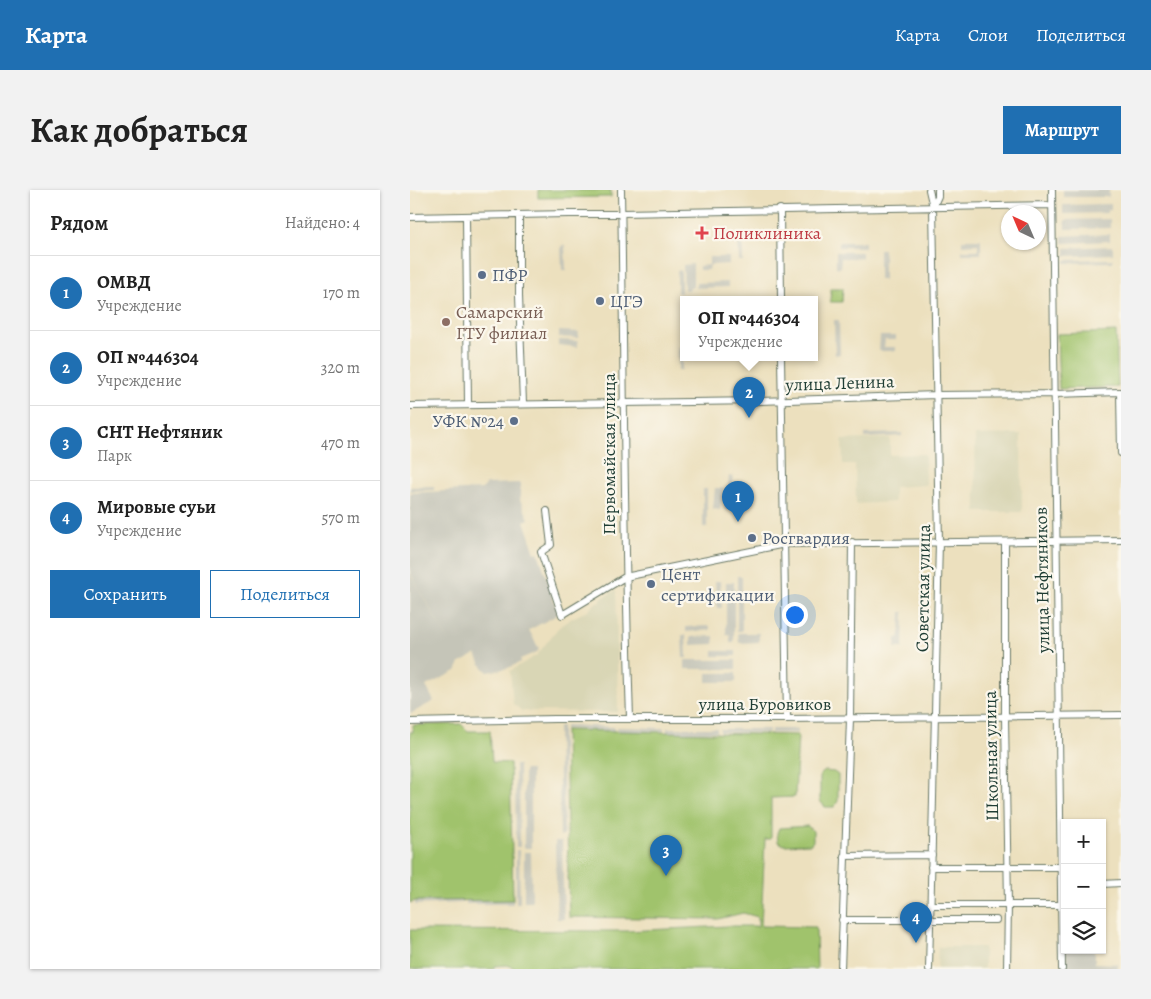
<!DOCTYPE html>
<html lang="ru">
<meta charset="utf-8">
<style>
body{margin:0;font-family:Alegreya,serif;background:#f2f2f2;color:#222}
.controls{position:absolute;right:15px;bottom:15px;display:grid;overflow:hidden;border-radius:0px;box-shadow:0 1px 4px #0004}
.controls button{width:45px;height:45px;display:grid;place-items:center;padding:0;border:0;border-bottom:1px solid #e0e0e0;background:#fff;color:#222;font:25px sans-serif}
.compass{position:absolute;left:591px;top:15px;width:45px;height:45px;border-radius:50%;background:#fff;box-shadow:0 1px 4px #0004;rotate:316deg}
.you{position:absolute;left:384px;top:424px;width:18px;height:18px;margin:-12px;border:4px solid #fff;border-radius:50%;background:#1a73e8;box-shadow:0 0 0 8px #1a73e833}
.badge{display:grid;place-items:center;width:32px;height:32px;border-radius:50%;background:#1f6fb2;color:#fff;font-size:16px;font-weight:700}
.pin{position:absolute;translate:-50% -41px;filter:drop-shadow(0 1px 2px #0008)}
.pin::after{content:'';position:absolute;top:26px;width:18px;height:15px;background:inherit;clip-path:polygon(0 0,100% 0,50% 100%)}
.popup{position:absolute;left:270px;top:106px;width:138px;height:65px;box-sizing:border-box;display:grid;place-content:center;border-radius:0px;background:#fff;filter:drop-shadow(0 1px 4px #0005);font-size:16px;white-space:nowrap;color:#767676}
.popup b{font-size:19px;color:#222}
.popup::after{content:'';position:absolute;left:50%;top:100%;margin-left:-10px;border:10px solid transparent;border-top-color:#fff}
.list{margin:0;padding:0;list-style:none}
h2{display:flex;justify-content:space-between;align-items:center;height:65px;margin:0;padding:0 20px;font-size:21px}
h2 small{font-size:16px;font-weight:400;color:#767676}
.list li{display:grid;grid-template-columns:32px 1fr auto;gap:15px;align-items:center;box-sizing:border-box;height:75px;padding:0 20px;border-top:1px solid #e0e0e0}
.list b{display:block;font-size:19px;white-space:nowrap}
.list p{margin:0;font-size:16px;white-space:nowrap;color:#767676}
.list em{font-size:16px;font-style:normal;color:#767676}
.actions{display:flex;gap:10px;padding:15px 20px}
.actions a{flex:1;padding:11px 0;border:1px solid #1f6fb2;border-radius:0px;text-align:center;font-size:18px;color:#1f6fb2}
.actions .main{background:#1f6fb2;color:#fff}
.icon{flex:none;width:28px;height:28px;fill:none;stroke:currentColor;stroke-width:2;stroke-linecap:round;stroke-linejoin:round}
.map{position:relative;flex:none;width:711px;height:779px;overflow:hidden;border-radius:0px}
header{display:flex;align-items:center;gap:30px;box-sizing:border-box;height:70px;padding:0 25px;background:#1f6fb2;color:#fff}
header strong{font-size:24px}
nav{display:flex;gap:28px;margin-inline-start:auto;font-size:18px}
.intro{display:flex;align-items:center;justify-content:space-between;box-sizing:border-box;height:120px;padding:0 30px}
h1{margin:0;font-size:35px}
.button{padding:12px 22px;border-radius:0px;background:#1f6fb2;color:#fff;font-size:18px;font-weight:700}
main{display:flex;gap:30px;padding:0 30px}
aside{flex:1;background:#fff;border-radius:0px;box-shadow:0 1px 4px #0004}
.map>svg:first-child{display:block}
.built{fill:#d9d6b5}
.industrial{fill:#c5c5b8}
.green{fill:#a0c36c;stroke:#608050}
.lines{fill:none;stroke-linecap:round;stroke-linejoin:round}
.minor-casing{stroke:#677664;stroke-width:8}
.minor{stroke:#fff;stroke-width:6}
.health-dot{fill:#e0444e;stroke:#fbf7ec;stroke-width:2}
.service-dot{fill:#5c6f8a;stroke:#fbf7ec;stroke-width:2}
.education-dot{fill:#8d6e63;stroke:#fbf7ec;stroke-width:2}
.labels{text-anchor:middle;stroke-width:4.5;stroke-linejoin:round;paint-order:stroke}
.health-label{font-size:18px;fill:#be3a42;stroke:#fbf7ec;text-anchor:start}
.service-label{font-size:18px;fill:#4e5e75;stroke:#fbf7ec;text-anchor:start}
.education-label{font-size:18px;fill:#785e54;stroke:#fbf7ec;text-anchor:start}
.street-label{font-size:18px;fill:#1f3d34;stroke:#fbf7ec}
</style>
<header>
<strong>Карта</strong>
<nav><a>Карта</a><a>Слои</a><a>Поделиться</a></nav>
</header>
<div class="intro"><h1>Как добраться</h1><a class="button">Маршрут</a></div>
<main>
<aside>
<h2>Рядом<small>Найдено: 4</small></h2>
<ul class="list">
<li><span class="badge">1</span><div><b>ОМВД</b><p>Учреждение</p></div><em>170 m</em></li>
<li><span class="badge">2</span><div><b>ОП №446304</b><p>Учреждение</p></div><em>320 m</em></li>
<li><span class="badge">3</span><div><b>СНТ Нефтяник</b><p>Парк</p></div><em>470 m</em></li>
<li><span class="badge">4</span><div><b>Мировые суьи</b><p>Учреждение</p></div><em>570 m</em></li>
</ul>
<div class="actions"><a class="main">Сохранить</a><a>Поделиться</a></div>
</aside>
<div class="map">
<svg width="711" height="779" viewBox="0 0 711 779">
<rect width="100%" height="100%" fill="#fbf7ec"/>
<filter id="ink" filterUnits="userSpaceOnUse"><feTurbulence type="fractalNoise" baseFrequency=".02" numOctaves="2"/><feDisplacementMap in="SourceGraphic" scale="10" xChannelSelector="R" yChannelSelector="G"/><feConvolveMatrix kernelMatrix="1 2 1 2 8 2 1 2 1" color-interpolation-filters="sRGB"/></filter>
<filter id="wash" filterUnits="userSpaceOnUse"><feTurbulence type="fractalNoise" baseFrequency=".0096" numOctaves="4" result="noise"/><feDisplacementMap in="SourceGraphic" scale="20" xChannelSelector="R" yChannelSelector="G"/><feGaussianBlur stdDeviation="1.12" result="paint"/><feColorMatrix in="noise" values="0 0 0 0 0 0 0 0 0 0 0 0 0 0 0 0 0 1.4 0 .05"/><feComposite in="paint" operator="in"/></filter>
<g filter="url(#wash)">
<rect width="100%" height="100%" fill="#ece0be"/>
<path class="built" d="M611,244L612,322H566L565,245Z
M480,248V265L515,264L516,295L484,297V312L446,314L445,274H433L432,250Z
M206,400L208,522L112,521L103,514L100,481L127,465L148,438L162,428L177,421L187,412H190V409Z
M528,757H574V779H527Z"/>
<path class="industrial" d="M653,0H699V7H653Z
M701,14V19L698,20V23L653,24V15Z
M700,29V38L655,39V30Z
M332,44L333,71H329L328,44Z
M700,44V51L652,53V46Z
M556,49H570L571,50V64H552V60H568V54L552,55V50H556Z
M429,52H455V57H429Z
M155,55L156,80H152L151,56Z
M703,56V64L655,66V58Z
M469,59H474V90H469Z
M426,62H452V68H431L430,78H426Z
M299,67H319V74L300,75L299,80H289V76L299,75Z
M703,69V72L655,73V70Z
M283,74V97L280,98L279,100H274L273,75Z
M271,80V103H267V81Z
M318,92V97L286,98V93Z
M424,130H429L430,164L425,165Z
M149,141L169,142L168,148L149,147Z
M470,146H486V150H475L474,157H486V161H469Z
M148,150L168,151V157L148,155Z
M268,157H272V180H268Z
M492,243V246L455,248V244Z
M319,286L323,287L319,320H315Z
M110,293V310L119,329L114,331L125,363L128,362L147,420V425L119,440L129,459L127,462L110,469L111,472L98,478L78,482L71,475L66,464L50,473L46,481L16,496L24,511L0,524V384L41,456L0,383V303L72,299L77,294Z
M24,296V300L0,301V297Z
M305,298H313L310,320L303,319Z
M293,299H297V337H293Z
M327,386H332V441H327Z
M305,391H310L312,418H307Z
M316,392H324V453H320V445L316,444Z
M491,422H494L493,458H485L486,448H489L490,444Z
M300,436V440L276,442V437Z
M328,443H349V452L329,453Z
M272,445H276L277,468H273Z
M304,446V454L281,455V447Z
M303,461H326V466H303Z
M275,470H326V479H275Z
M297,483H326V492H297Z
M155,535L204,537V541L155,539Z
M148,536H152L154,646H150Z
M207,537L254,538V541H207Z
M257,538H307V542H257Z
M310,539H359V543L310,542Z
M361,539H388V543H361Z
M105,575H109L110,657H106Z
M114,580H121V658H114Z
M145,651H152L154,729H147Z
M106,660H109L110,714H106Z
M114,662H121L122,712H114Z
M53,709V713L5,715V711Z
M56,710H103V714H56Z
M656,760H681L685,762V773L708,774V779H657Z"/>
<path class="green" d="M128,0H201V7L128,8Z
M421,98H433L432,112H420Z
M706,142L708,197L649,199L647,144Z
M51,534L58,541H80L82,572L100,573L103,710L5,711L0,713V542H3V535Z
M155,540L388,545L385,607L361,608V649H355L351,736L406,737L407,779H108L97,775L84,776V779H0V740L216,741L318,736H348V727L333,723L308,729L159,727Z
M415,581L424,582L428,585V611L424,617H415L410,611V585Z
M398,636L403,641V651L401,654L374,655L368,652L367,643L369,638Z"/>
</g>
<g filter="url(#ink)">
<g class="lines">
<defs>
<path id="minor" d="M211,0C214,176 214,352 220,528
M642,0L652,779
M523,17L528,6V0
M370,19L371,109
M109,25V106L113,213
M56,26L58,214
M0,27L642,15
M371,167L377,529
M0,216L350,211L526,205L645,204L710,202L711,263
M137,321L141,355L131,362L152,425L215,387L375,354L711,350
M595,352V527L598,715L597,779
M0,532L145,529H377L711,525
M434,666L522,665
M521,677H651
M692,694L711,693
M520,715H652
M432,730H586
M431,779L440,529L442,352
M519,779L529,352L523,17L519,0"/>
</defs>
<use href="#minor" class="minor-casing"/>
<use href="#minor" class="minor"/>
</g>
</g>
<path class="health-dot" d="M289.5 35.5h5v5h5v5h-5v5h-5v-5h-5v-5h5z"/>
<g class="service-dot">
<circle cx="72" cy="85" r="5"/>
<circle cx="190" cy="111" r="5"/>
<circle cx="104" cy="231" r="5"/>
<circle cx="342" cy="348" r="5"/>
<circle cx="241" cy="394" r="5"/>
</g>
<circle class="education-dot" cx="36" cy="132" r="5"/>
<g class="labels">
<g class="health-label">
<text x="303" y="49">Поликлиника</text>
</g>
<g class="service-label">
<text x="82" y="91">ПФР</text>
<text x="200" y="117">ЦГЭ</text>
<text x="94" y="237" text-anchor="end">УФК №24</text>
<text x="352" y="354">Росгвардия</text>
<text x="251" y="390">Цент<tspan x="251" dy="21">сертификации</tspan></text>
</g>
<g class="education-label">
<text x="46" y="128">Самарский<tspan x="46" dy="21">ГТУ филиал</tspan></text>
</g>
<g class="street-label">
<text transform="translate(430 193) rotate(-2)" y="6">улица Ленина</text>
<text transform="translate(199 264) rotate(-90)" y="6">Первомайская улица</text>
<text transform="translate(632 390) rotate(-91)" y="6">улица Нефтяников</text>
<text transform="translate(513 398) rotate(-89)" y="6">Советская улица</text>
<text x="355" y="520">улица Буровиков</text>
<text transform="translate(581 566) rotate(-91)" y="6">Школьная улица</text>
</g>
</g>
</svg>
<div class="controls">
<button>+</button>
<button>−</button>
<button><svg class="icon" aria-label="layers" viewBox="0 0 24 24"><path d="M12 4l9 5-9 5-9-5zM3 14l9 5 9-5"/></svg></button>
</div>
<svg class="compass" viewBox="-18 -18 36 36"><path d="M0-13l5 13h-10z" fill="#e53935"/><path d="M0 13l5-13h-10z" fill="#767676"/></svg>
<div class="you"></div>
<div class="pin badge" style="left:328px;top:332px">1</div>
<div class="pin badge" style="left:339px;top:228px">2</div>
<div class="popup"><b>ОП №446304</b>Учреждение</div>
<div class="pin badge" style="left:256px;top:686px">3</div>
<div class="pin badge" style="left:506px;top:753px">4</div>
</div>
</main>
